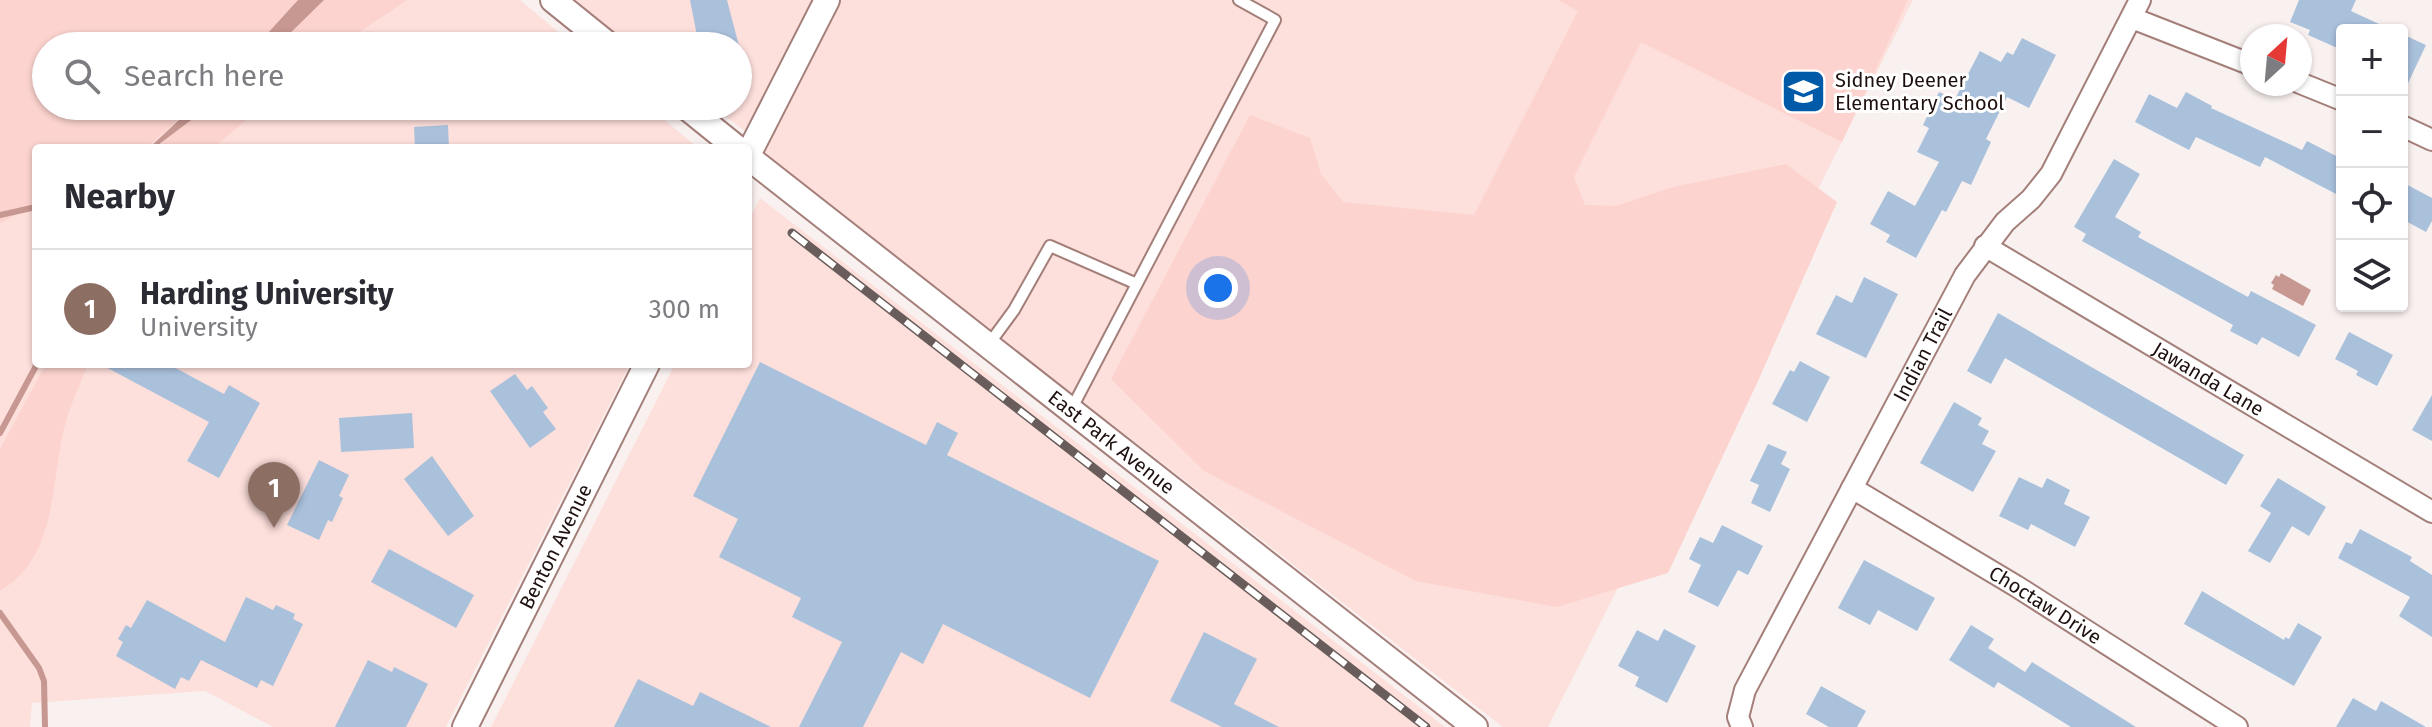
<!DOCTYPE html>
<meta charset="utf-8">
<style>
body{margin:0;font-family:"Fira Sans",sans-serif;background:#f7f7f7;color:#2b2b33}
.controls{position:absolute;right:24px;top:24px;display:grid;overflow:hidden;border-radius:8px;box-shadow:0 2px 6px #0004}
.controls button{width:72px;height:72px;display:grid;place-items:center;padding:0;border:0;border-bottom:2px solid #e1e1e2;background:#fff;color:#2b2b33;font:40px sans-serif}
.compass{position:absolute;left:2240px;top:24px;width:72px;height:72px;border-radius:50%;background:#fff;box-shadow:0 2px 6px #0004;rotate:26deg}
.you{position:absolute;left:1218px;top:288px;width:28px;height:28px;margin:-20px;border:6px solid #fff;border-radius:50%;background:#1a73e8;box-shadow:0 0 0 12px #1a73e833}
.badge{display:grid;place-items:center;width:52px;height:52px;border-radius:50%;background:#005aa8;color:#fff;font-size:26px;font-weight:700}
.pin{position:absolute;translate:-50% -66px;filter:drop-shadow(0 2px 4px #0008)}
.pin::after{content:'';position:absolute;top:42px;width:28px;height:24px;background:inherit;clip-path:polygon(0 0,100% 0,50% 100%)}
.list{margin:0;padding:0;list-style:none}
h2{display:flex;justify-content:space-between;align-items:center;height:104px;margin:0;padding:0 32px;font-size:34px}
h2 small{font-size:26px;font-weight:400;color:#7c7c81}
.list li{display:grid;grid-template-columns:52px 1fr auto;gap:24px;align-items:center;box-sizing:border-box;height:120px;padding:0 32px;border-top:2px solid #e1e1e2}
.list b{display:block;font-size:30px;white-space:nowrap}
.list p{margin:0;font-size:26px;white-space:nowrap;color:#7c7c81}
.list em{font-size:26px;font-style:normal;color:#7c7c81}
.icon{flex:none;width:44px;height:44px;fill:none;stroke:currentColor;stroke-width:2;stroke-linecap:round;stroke-linejoin:round}
.map{position:relative;flex:none;width:2432px;height:727px;overflow:hidden}
.search{position:absolute;background:#fff;box-shadow:0 2px 6px #0004;left:32px;top:32px;width:720px;height:88px;display:flex;align-items:center;gap:20px;box-sizing:border-box;padding:0 28px;border-radius:44px;color:#7c7c81;font-size:30px}
.panel{position:absolute;background:#fff;box-shadow:0 2px 6px #0004;left:32px;top:144px;width:720px;height:224px;border-radius:8px}
.map>svg:first-child{display:block}
.built{fill:#fddfdb}
.green{fill:#fcd3ce}
.water{fill:#c79791}
.lines{fill:none;stroke-linecap:round;stroke-linejoin:round}
.stream{stroke:#c79791;stroke-width:6}
.building{fill:#aac1dc}
.service-casing{stroke:#a47f7a;stroke-width:14}
.minor-casing{stroke:#a47f7a;stroke-width:24}
.tertiary-casing{stroke:#a47f7a;stroke-width:28}
.service{stroke:#fff;stroke-width:10}
.minor{stroke:#fff;stroke-width:20}
.tertiary{stroke:#fff;stroke-width:24}
.rail-casing{stroke:#695d5c;stroke-width:9}
.rail{stroke:#fff;stroke-width:6;stroke-dasharray:18;stroke-linecap:butt}
.labels{text-anchor:middle;stroke-width:6;stroke-linejoin:round;paint-order:stroke}
.poi-label{font-size:20px;fill:#1d100e;stroke:#fff;text-anchor:start}
.street-label{font-size:20px;fill:#1d100e;stroke:#fff}
</style>
<div class="map">
<svg width="2432" height="727" viewBox="0 0 2432 727">
<rect width="100%" height="100%" fill="#f9f1f0"/>
<path class="built" d="M0,0H520L575,46H46V106H648L698,148H36V364H630L446,727H273L205,691L32,703L30,727H0Z
M571,0H812L745,131L711,106H738V46H629L570,3Z
M835,0H1913L1548,727H1503L761,152Z
M760,198L1445,727H491L675,364H748V221Z"/>
<path class="green" d="M0,0H298L256,46H46V106H194L146,148H36V205L0,223Z
M324,0H407L339,46H277Z
M1558,0H1908L1842,142L1641,42L1574,177L1585,205L1616,206L1673,187L1786,164L1837,202L1758,381L1668,573L1557,607L1416,581L1204,471L1111,379L1250,115L1310,138L1321,174L1343,202L1474,215L1578,11Z
M210,106H263L213,148H155Z
M46,364H88C80,385 69,407 64,428C50,486 58,556 0,591V449Z"/>
<path class="water" d="M298,0H324L277,46H256Z
M194,106H210L154,148H149Z
M2281,273L2311,290L2303,306L2272,289L2274,285L2271,283L2276,275L2279,277Z"/>
<g class="lines">
<path class="stream" d="M0,215L36,207
M0,433L37,364
M0,613L39,668L44,681L45,727"/>
</g>
<path class="building" d="M690,0H727L739,46H699Z
M2299,0H2356L2351,11L2392,30H2342V50L2308,35L2310,30L2290,22Z
M2402,34L2426,45L2402,96Z
M2022,38L2056,55L2029,108L2007,97L1986,139L1991,142L1971,185L1962,181L1946,212L1942,210L1916,258L1886,242L1890,235L1870,224L1888,191L1915,206L1939,162L1917,152L1929,128L1923,125L1939,92L1955,99L1980,51L2001,62L2007,52L2013,55Z
M2186,92L2212,106L2211,108L2302,150L2307,141L2342,159V197L2265,157L2260,167L2196,137L2189,150L2135,122L2149,94L2177,108Z
M448,125L449,148H415L414,127Z
M2114,159L2140,174L2115,217L2141,232L2138,237L2248,297L2251,291L2316,325L2299,357L2262,337L2257,345L2230,331L2233,325L2082,241L2086,234L2074,227Z
M2402,182L2432,198V221L2426,232L2402,219Z
M1864,277L1898,294L1866,358L1816,334L1836,295L1852,303Z
M1998,313L2244,455L2226,485L2005,358L1991,384L1967,371Z
M2349,332L2393,355L2377,386L2356,375L2358,371L2335,359Z
M1800,361L1830,377L1807,422L1772,404L1790,370L1794,372Z
M760,362L926,445L937,422L958,433L947,455L1159,561L1090,698L943,624L923,664L901,652L863,727H799L842,642L792,617L801,598L719,557L738,519L693,496Z
M100,364H168L224,394L229,385L260,403L219,478L187,461L209,422Z
M515,374L527,390L532,386L548,408L543,412L556,429L530,448L490,391Z
M2432,395V441L2412,430Z
M1954,402L1982,418L1978,425L1989,431L1982,444L1996,451L1973,492L1920,463Z
M412,413L414,448L341,452L339,418Z
M1768,444L1787,452L1781,464L1790,469L1770,512L1751,503L1759,485L1750,481Z
M432,456L474,516L448,536L404,479Z
M319,460L349,475L339,496L343,498L332,522L328,520L319,540L287,525Z
M2019,477L2042,488L2047,478L2070,490L2064,504L2090,517L2075,547L2031,524L2028,530L1999,516Z
M2278,478L2326,507L2309,536L2292,526L2270,563L2248,551L2271,513L2260,506Z
M1722,525L1763,546L1748,575L1738,570L1718,607L1688,592L1701,565L1689,559L1700,537L1713,543Z
M2360,529L2412,557L2410,561L2432,575V637L2399,616L2410,597L2338,558L2346,542L2352,544Z
M389,549L474,595L456,628L371,582Z
M1864,560L1935,598L1917,631L1878,610L1870,625L1838,608Z
M2202,591L2284,640L2285,637L2289,639L2298,623L2322,637L2294,686L2184,624Z
M246,597L273,610L276,605L295,614L293,619L303,624L273,686L261,680L257,688L201,660L189,681L181,677L175,689L116,656L123,642L118,639L126,625L131,628L147,600L225,642Z
M1971,625L1994,639L1988,648L2025,672L2032,662L2136,727H2071L1998,682L1994,688L1949,660Z
M1664,629L1696,646L1667,703L1635,686L1639,677L1618,666L1637,630L1658,641Z
M1204,632L1257,659L1234,704L1279,727H1222L1170,701Z
M368,660L392,672L394,667L428,684L406,727H335Z
M638,679L693,706L700,692L771,727H614Z
M1821,686L1866,711L1857,727H1829L1806,714Z
M2353,698L2376,711L2381,701L2426,727H2336Z"/>
<g class="lines">
<defs>
<path id="service" d="M989,344L1014,310L1050,246L1137,284
M1072,408L1275,20L1239,0"/>
<g id="minor">
<path d="M2132,18L2252,65"/>
<path d="M2300,83L2342,100"/>
<path d="M2402,126L2432,140"/>
<path id="s1" d="M1985,246L2432,512"/>
<path id="s2" d="M1852,488L2016,586L2237,727"/>
<path id="s3" d="M1742,727L1738,717L1745,690L1965,275L2005,222L2031,199L2051,174L2140,0"/>
</g>
<g id="tertiary">
<path d="M553,0L610,46"/>
<path d="M685,106L737,148"/>
<path d="M748,155L827,0"/>
<path id="s4" d="M748,157L1475,727"/>
<path id="s5" d="M465,727L647,364"/>
</g>
</defs>
<use href="#service" class="service-casing"/>
<use href="#minor" class="minor-casing"/>
<use href="#tertiary" class="tertiary-casing"/>
<use href="#service" class="service"/>
<use href="#minor" class="minor"/>
<use href="#tertiary" class="tertiary"/>
<defs>
<path id="rail" d="M792,233L1426,727"/>
</defs>
<use href="#rail" class="rail-casing"/>
<use href="#rail" class="rail"/>
</g>
<defs>
<symbol id="school-square" viewBox="-11 -11 22 22"><rect x="-9" y="-9" width="18" height="18" rx="4" fill="#005aa8" stroke="#fff"/><path d="M0-5L7-2L0 1L-7-2ZM-4 1L0 2.5L4 1V4Q0 6-4 4Z" fill="#fff"/></symbol>
</defs>
<g fill-rule="evenodd">
<use href="#school-square" x="1778" y="66" width="51" height="51"/>
</g>
<g class="labels">
<g class="poi-label">
<text x="1835" y="87">Sidney Deener<tspan x="1835" dy="23">Elementary School</tspan></text>
</g>
<g class="street-label">
<text dy="7" stroke="none"><textPath href="#s3" startOffset="418">Indian Trail</textPath></text>
<text dy="7" stroke="none"><textPath href="#s1" startOffset="260">Jawanda Lane</textPath></text>
<text dy="7" stroke="none"><textPath href="#s4" startOffset="462">East Park Avenue</textPath></text>
<text dy="7" stroke="none"><textPath href="#s5" startOffset="202">Benton Avenue</textPath></text>
<text dy="7" stroke="none"><textPath href="#s2" startOffset="226">Choctaw Drive</textPath></text>
</g>
</g>
</svg>
<div class="controls">
<button>+</button>
<button>−</button>
<button><svg class="icon" aria-label="locate" viewBox="0 0 24 24"><circle cx="12" cy="12" r="6"/><path d="M12 2v4M12 18v4M2 12h4M18 12h4"/></svg></button>
<button><svg class="icon" aria-label="layers" viewBox="0 0 24 24"><path d="M12 4l9 5-9 5-9-5zM3 14l9 5 9-5"/></svg></button>
</div>
<svg class="compass" viewBox="-18 -18 36 36"><path d="M0-13l5 13h-10z" fill="#e53935"/><path d="M0 13l5-13h-10z" fill="#7c7c81"/></svg>
<div class="you"></div>
<div class="pin badge" style="left:274px;top:528px;background:#8d6e63">1</div>
<div class="search"><svg class="icon" aria-label="search" viewBox="0 0 24 24"><circle cx="10" cy="10" r="6"/><path d="M15 15l6 6"/></svg>Search here</div>
<section class="panel">
<h2>Nearby<small></small></h2>
<ul class="list">
<li><span class="badge" style="background:#8d6e63">1</span><div><b>Harding University</b><p>University</p></div><em>300 m</em></li>
</ul>
</section>
</div>
